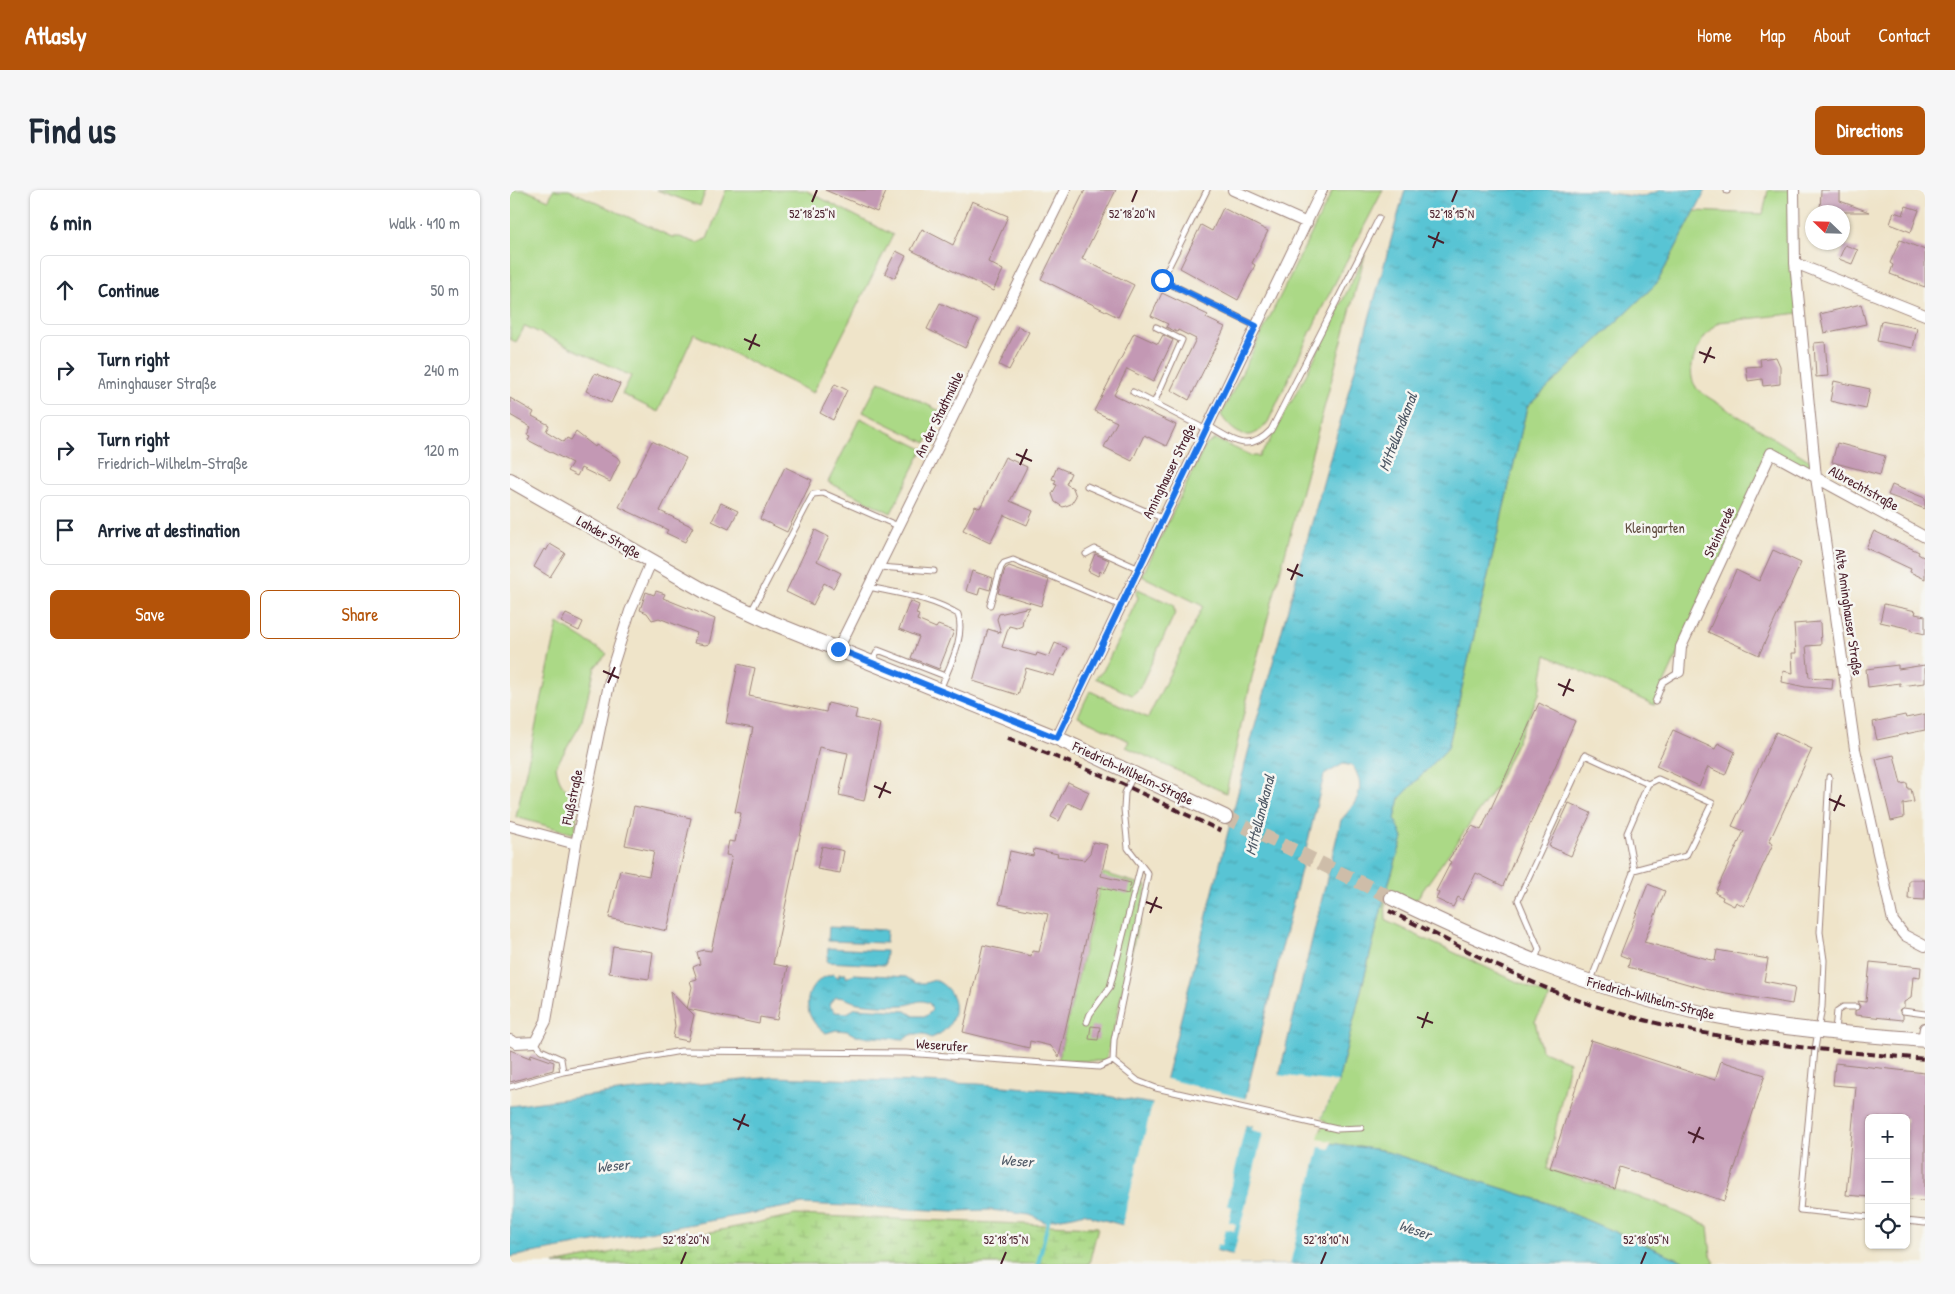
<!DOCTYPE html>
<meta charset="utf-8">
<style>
body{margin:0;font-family:"Patrick Hand",sans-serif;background:#f6f6f7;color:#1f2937}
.controls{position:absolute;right:15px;bottom:15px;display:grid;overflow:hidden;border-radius:8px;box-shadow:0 1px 4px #0004}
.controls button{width:45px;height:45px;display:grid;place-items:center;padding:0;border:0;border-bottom:1px solid #e0e1e3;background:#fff;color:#1f2937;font:25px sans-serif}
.compass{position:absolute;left:1295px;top:15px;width:45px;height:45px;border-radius:50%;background:#fff;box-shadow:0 1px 4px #0004;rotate:293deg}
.stop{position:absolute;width:15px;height:15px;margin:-11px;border:4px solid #1a73e8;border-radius:50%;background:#fff}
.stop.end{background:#1a73e8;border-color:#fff;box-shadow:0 1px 5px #0008}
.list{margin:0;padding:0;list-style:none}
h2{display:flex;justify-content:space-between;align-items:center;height:65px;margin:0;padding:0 20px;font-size:21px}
h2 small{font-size:16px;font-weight:400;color:#747a83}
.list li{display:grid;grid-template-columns:32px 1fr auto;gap:15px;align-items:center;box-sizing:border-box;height:70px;margin:0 10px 10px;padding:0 10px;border:1px solid #e0e1e3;border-radius:8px}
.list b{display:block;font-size:19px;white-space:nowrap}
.list p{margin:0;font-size:16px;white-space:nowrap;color:#747a83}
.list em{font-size:16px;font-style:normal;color:#747a83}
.actions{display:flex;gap:10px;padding:15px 20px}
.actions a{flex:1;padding:11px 0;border:1px solid #b45309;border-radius:8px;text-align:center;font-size:18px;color:#b45309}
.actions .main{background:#b45309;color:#fff}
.icon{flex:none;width:28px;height:28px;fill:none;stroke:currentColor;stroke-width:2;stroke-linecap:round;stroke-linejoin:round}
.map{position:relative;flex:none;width:1415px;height:1074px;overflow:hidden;border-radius:8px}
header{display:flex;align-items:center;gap:30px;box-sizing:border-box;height:70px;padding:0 25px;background:#b45309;color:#fff}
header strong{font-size:24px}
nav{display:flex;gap:28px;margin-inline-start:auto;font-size:18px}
.intro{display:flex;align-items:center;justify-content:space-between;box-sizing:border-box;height:120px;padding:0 30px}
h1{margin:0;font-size:35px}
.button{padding:12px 22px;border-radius:8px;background:#b45309;color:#fff;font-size:18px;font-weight:700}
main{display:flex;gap:30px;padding:0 30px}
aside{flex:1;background:#fff;border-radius:8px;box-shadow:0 1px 4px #0004}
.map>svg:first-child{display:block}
.green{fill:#abd986;stroke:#7a7c58}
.wetland{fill:url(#wetland-marsh);stroke:#7a7c58}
.water{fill:url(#water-ripples);stroke:#527280;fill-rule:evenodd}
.pier{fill:#efe4c9}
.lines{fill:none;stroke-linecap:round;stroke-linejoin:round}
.stream{stroke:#59c4d4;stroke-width:4}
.building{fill:#c398b4}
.tertiary-tunnel{stroke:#cebda9;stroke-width:14;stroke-dasharray:14 7;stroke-linecap:butt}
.service-casing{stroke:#9c827a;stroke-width:7}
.minor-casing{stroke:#9c827a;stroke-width:12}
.tertiary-casing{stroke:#9c827a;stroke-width:16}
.service{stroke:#fff;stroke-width:5}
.minor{stroke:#fff;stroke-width:10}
.tertiary{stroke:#fff;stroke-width:14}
.rail{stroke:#4a1f2b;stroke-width:4;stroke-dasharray:8 4;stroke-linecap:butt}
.route{stroke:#1a73e8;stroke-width:6}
.ticks{fill:none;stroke:#4a1f2b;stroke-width:2}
.labels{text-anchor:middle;stroke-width:5;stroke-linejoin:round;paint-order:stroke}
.street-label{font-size:14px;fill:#4a1f2b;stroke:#f6f6f2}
.park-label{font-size:14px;fill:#624e42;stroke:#f6f6f2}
.water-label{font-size:15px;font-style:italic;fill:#4f5966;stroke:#f6f6f2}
.ticks-label{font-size:12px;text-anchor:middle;fill:#4a1f2b;stroke:#f6f6f2;stroke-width:5;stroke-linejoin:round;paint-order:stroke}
</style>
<header>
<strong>Atlasly</strong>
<nav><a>Home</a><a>Map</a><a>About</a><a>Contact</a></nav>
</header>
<div class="intro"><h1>Find us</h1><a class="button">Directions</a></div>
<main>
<aside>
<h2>6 min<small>Walk · 410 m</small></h2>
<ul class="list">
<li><svg class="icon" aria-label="ahead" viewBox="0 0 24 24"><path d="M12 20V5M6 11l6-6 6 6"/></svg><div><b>Continue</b></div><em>50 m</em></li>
<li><svg class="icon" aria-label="right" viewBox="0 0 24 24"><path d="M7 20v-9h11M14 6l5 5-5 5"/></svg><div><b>Turn right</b><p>Aminghauser Straße</p></div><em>240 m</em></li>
<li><svg class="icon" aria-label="right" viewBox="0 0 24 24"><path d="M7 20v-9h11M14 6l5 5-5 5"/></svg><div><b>Turn right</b><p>Friedrich-Wilhelm-Straße</p></div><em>120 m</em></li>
<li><svg class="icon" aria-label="arrive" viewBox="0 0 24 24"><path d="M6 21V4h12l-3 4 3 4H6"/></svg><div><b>Arrive at destination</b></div></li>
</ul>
<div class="actions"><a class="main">Save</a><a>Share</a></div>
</aside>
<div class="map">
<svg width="1415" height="1074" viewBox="0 0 1415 1074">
<defs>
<pattern id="wetland-marsh" width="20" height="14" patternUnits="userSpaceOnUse" patternTransform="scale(1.25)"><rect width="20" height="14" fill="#abd986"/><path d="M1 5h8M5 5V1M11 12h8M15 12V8" fill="none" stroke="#95ba74"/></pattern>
<pattern id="water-ripples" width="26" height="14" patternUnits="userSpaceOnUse" patternTransform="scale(1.25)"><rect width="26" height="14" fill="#59c4d4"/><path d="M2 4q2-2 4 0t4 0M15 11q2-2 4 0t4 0" fill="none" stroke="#4c9fac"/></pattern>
</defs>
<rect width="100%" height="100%" fill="#f6f6f2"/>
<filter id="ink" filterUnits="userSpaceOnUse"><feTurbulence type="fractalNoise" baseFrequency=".02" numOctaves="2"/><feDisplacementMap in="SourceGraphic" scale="10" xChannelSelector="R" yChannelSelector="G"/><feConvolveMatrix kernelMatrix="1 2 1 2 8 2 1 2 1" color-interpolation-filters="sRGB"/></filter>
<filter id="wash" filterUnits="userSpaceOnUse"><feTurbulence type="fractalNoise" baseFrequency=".0096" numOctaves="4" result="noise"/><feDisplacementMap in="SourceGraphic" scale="20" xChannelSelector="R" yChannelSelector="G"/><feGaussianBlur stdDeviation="1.12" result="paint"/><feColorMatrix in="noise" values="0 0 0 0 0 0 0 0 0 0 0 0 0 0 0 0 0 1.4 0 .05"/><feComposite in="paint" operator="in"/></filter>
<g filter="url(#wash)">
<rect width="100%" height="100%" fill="#efe4c9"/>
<path class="green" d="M0,0H15L39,10L43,0H59L162,47H170L187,53L197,49L216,0H295L383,45L303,203L184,144L148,222L112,204L121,186L15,136L6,152L0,149Z
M147,0H196L190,16Z
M823,0H873L810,122L758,232C741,254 725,246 711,225Z
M1258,0H1284L1290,123L1209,132C1193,143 1172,178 1186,197C1188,201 1194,204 1198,207L1310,277L1306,287L1261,263L1144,515L1036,465L1029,504L985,598L901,717L875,706L876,731L1040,807L1025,831L1031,860L1059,872L1037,979L1145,1012L1198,1036L1201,1065L1205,1072L1201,1074H1180L1032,1011L871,960L804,951L816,931L810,928L828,892L875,705L893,648L885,629L890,608L938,558L1017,217L1147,93L1185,21L1253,24Z
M855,65L742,487L716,603L616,557L619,551L568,526L580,501L638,528L693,416L632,386L695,256L705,249L742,266H749L758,254L797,183Z
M369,191L432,222L416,253L353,222Z
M350,228L413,259L381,323L318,292Z
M628,399L663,415L665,423L629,499L622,505L585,488L593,481L628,408L626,403Z
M48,433L97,464L85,477L71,534L46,576C48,592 54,600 68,608L65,644L6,627Z
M593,683L637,696L596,871H548Z"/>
<path class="wetland" d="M285,1025L588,1037L579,1074H44Z"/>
<path class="water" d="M895,0H1095L1099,3L1131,7L1151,0H1196L1147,93L1017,217L938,558L890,608L885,629L893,648L875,705L828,892L811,928L805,951L871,960L1032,1011L1180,1074H729L731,1067L583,1027L574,1023C560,1028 548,1027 535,1032L520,1025L481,1020L444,1021L293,1014L0,1067V916L116,901L264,887L468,894L579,903L649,915L742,547ZM833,574L843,576C857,599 847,612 831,630L769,886L768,914L762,941L729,934L814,585Z
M319,737L377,740L376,753L318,751Z
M318,758L376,761L375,775L317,772Z
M323,784L329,788V784H336V788L344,784L396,787L405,793H415L425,790C454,803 449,839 421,848L414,844H403L394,849L346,846L337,841L326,840L316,843C289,827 292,792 323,784ZM326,807C338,808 339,811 348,813C362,815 381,816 395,815C404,814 411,807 420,814L422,820L416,826H404L396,821L346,818L337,823L325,822L319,815Z"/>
<path class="pier" d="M767,885L828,892L811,928L813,929L808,949L822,951L820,959L809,957L780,1074H727L728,1068L723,1067L753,943L742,940L743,935L760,939L766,914Z
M653,888L737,909L731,932L736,933L717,1015L722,1017L719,1032L726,1034L724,1041L716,1039L712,1055L707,1054L706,1062L701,1060L697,1074H608L617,1037L612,1036L643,911L647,913Z"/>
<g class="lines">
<path class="stream" d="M528,1074L539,1028"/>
</g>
<g id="blocks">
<path class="building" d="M315,0H377L367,22Z
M575,0H606L572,69L624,95L608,127L531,89Z
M1311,0H1330V11L1359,22H1310Z
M462,11L498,26L478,72L493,80L483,101L401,60L412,39L443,55Z
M1396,16L1409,20L1401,42L1380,34L1384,22L1393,25Z
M713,18L758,41L742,73L745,75L728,110L670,78L691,35L702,41Z
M1390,50L1415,60V97L1380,84L1383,75L1380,73Z
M1335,55L1348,60L1342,74L1329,69Z
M386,61L396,66L385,88L375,83Z
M652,103L698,125L696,128L715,137L679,210L661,200L686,149L668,140L667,142L656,137L658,134L641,126Z
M430,113L468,131L455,158L417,139Z
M1351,114L1356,134L1314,143L1310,124Z
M1371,131L1407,138L1403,158L1367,151Z
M508,136L519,142L499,180L489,175Z
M624,143L648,154L653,145L663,150L643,192L617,179L604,205L666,235L656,256L634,245L622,271L594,257L607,232L584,221Z
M1315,152L1318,186L1306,187L1304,153Z
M1266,167L1270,176V194L1253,196L1252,189L1238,191L1236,177L1251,176L1250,169Z
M85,183L110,194L101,213L76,201Z
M1324,191L1360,199L1356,219L1320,211Z
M325,194L337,200L323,230L310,223Z
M0,208L24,222L22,226L39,235L36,241L54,252L57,248L61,250L66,242L85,257L86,255L107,267L110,271L100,292L71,278L67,286L57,281L62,273L18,250L20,246L17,245L21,237L0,225Z
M142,251L176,268L150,321L183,337L175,352L156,343L158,340L109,317Z
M1327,253L1375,266L1370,285L1322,272Z
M495,267L517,277L500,311L523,321L517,335L494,325L480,353L453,340L465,316L470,318Z
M275,277L302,290L277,342L250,329Z
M547,277L561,283L556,294L563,298L566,306L561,314L553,317L545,312L542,304L547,295L544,294L546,290L542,289Z
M1382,295L1415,308V319L1378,305Z
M211,313L228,321L219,339L202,331Z
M305,340L319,347L307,371L331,383L323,398L314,393L303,415L276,402Z
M1364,341L1409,362L1408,364L1415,368V389L1400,382L1401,379L1356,358Z
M40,354L55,363L40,387L24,377L34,359L36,361Z
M1263,360L1291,373L1249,465L1198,442L1226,380L1249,391Z
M585,364L599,370L593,383L590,381L588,386L578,381Z
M499,376L539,390L531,416L488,403L495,379Z
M462,381L483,388L480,400L470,397L468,405L456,401Z
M146,401L155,404L153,408L205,429L199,454L195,455L184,453L187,443L149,428L142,430L137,423L130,420L136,402L144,405Z
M400,411L409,415L406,424L409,425L407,430L426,438L428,435L444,441L429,479L401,468L409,447L389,439Z
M1374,414L1406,421L1405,424L1415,426V444L1402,441V439L1370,432Z
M520,417L513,428L512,436L507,438L499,436L492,457L526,466L527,463L539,467L545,453L557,458L544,486L516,478L508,505L463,491L478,439L491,443L487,429L489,424Z
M56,424L73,432L69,441L51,432Z
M1310,432L1311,455L1296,456L1299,487L1323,489L1322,499L1295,497L1272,492L1273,481L1283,483L1282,463H1286L1284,434Z
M228,474L245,478L239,506L316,522L318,513L347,520L345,528L370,534L354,611L329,605L338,563L309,557L263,774L278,777L267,830L250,827L249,834L178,819L184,825L178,851L163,848L165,836L160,801L177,819L182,797L180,791L187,789L183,777L190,774L187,762L194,760L201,761L222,666L216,665L219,651L225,652L231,623L225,622L243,538L216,533Z
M1388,475V479L1415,475V493L1390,496V493L1358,497L1356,479Z
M1029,513L1065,531L993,696L966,683L953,710L948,707L943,717L926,709L929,703L926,701L941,672L938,670L962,636L971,640Z
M1415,524V540L1367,550L1363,532L1395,525L1396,528Z
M1163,540L1205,559L1208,553L1225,562L1215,585L1198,577L1189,596L1146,576Z
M1266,542L1302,559L1259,652L1263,654L1234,716L1226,712L1224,716L1212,710L1213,707L1205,703L1234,641L1222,636Z
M1384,565L1391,594L1397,593L1398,599H1401L1404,612L1393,614L1394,628L1381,631L1366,569Z
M558,592L579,602L571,619L558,613L549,631L541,627Z
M1059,613L1081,623L1061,666L1039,656Z
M124,616L181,628L157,741L99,728L110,680L139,686L144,661L115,655Z
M583,652L598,655L591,686L621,693L618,704L588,697L549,867L541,856L520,851L519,858L453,842L473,755L521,766L522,761L529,762L538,724L489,714L500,661L523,666L524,659L548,664L547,666L574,670L580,663Z
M312,656L334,661L330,683L307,679Z
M1399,690H1415V710L1398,709Z
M1138,694L1155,701L1134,752L1205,771L1207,760L1258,769L1254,791L1285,797L1282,814L1199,800L1118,777L1120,769L1110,765Z
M103,756L143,762L139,789L99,783Z
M1360,772L1411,777L1410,788L1403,787L1401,808L1394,812V817L1389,820L1393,825V830L1345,825V821L1350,817L1347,811L1356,812Z
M581,836L590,837L588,850L579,849Z
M1081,850L1205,890L1211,871L1255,885L1214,1011L1110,977L1104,998L1040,978Z
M0,860L20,868L21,864L44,872L43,880L0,892Z
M1325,873L1415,883V1011L1396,1010V928H1359V1007L1336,1005L1346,897L1323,895Z"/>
</g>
</g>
<g filter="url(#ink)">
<use href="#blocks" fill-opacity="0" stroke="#9c827a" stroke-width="1"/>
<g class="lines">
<path class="tertiary-tunnel" d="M715,627L882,708"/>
<defs>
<path id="service" d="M697,0L652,90L746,136
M1217,1V0
M623,202L695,239
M644,213L672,150L646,137
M697,235C722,249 737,265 761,240L869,28
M577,296L652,328
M576,364L585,359L627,378
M369,377L424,381
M359,397C390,404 420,407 448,424C456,448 438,478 430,500
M480,415L491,377L494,373L503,370L609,415
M241,422L303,304L313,303L388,336
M362,472L368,460L435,486
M1145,512L1153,492L1169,482
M1319,587L1310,742L1314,770L1312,817L1305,859L1290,1020L1359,1027
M1025,769L1029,759L1008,710L1075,565L1138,594L1117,643L1124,680
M1081,790L1124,680L1176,666L1202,613L1148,589L1138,594
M1393,821L1415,824
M577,832L580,824L600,797L631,675
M1325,840L1327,821L1333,817H1346
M25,852L31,860L51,869L53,882
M603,871L604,850L638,684L618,658L614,619L615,603L623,586
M603,871L628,891L646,898L827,939L851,938
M0,897L53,882L171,861L396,863L589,877L603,871
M1396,1031L1415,1033"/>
<path id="minor" d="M723,0L797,33
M1284,0L1285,73L1306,287L1345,559L1383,731L1394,745L1415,756
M1285,73L1415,125
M328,459L555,0
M1169,482L1171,457L1261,263L1415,347
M547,548L812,0
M0,636L66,654
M0,850L6,853L25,852L36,831L66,654L103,475L120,421L141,372
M1413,850L1415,838"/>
<path id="tertiary" d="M0,290L198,403L263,433L547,548L715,627
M882,708C985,758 1089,802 1201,825C1271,839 1344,844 1415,850"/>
</defs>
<use href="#service" class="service-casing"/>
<use href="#minor" class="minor-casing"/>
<use href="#tertiary" class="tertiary-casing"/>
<use href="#service" class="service"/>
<use href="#minor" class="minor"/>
<use href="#tertiary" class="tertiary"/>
<path class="rail" d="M498,548L606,591L711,641
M879,721C937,749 993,782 1054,805C1171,849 1291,858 1415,869"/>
</g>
</g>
<g class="lines" filter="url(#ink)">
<path class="route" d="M328,459L547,548L746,136L652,90"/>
</g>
<path class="ticks" d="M302,12L307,0M622,12L627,0M942,12L947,0M918,46L934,53M923,58L929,42M234,149L250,156M239,160L246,144M1189,162L1205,168M1194,173L1201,157M506,264L522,271M510,275L517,259M777,379L793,386M781,390L788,374M93,481L109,488M98,493L105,477M1048,494L1064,501M1053,506L1060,489M364,596L381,603M369,608L376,592M1319,609L1335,616M1324,621L1331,605M636,712L652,718M640,723L647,707M907,827L923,833M912,838L918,822M223,929L239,936M228,940L235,924M1178,942L1194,949M1183,953L1190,937M171,1074L176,1062M491,1074L496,1062M811,1074L816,1062M1131,1074L1136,1062"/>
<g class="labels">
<g class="street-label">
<text transform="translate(429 224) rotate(-64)" y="5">An der Stadtmühle</text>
<text transform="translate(659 281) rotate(-64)" y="5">Aminghauser Straße</text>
<text transform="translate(1354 298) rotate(29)" y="5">Albrechtstraße</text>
<text transform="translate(1209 342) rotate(-65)" y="5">Steinbrede</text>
<text transform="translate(99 347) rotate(30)" y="5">Lahder Straße</text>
<text transform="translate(1339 422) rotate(82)" y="5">Alte Aminghauser Straße</text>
<text transform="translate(623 583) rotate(25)" y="5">Friedrich-Wilhelm-Straße</text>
<text transform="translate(62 607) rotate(-78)" y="5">Flußstraße</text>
<text transform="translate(1141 808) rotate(15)" y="5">Friedrich-Wilhelm-Straße</text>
<text transform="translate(432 855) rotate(4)" y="5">Weserufer</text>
</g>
<g class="park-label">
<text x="1145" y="343">Kleingarten</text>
</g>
<g class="water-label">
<text transform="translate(888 242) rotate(-69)" y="5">Mittellandkanal</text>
<text transform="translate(750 625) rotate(-76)" y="5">Mittellandkanal</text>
<text transform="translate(507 971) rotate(4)" y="5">Weser</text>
<text transform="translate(103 976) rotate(-5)" y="5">Weser</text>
<text transform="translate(905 1040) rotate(19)" y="5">Weser</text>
</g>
</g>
<g class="ticks-label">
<text x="302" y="28">52°18'25"N</text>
<text x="622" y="28">52°18'20"N</text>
<text x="942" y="28">52°18'15"N</text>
<text x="176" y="1054">52°18'20"N</text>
<text x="496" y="1054">52°18'15"N</text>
<text x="816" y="1054">52°18'10"N</text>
<text x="1136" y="1054">52°18'05"N</text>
</g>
</svg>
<div class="controls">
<button>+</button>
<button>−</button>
<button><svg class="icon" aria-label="locate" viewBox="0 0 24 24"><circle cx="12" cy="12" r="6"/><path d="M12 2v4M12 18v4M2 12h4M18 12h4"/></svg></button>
</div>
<svg class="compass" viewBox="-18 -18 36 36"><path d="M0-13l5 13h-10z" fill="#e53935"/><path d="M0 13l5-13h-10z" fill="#747a83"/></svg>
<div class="stop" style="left:652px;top:90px"></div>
<div class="stop end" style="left:328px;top:459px"></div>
</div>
</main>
